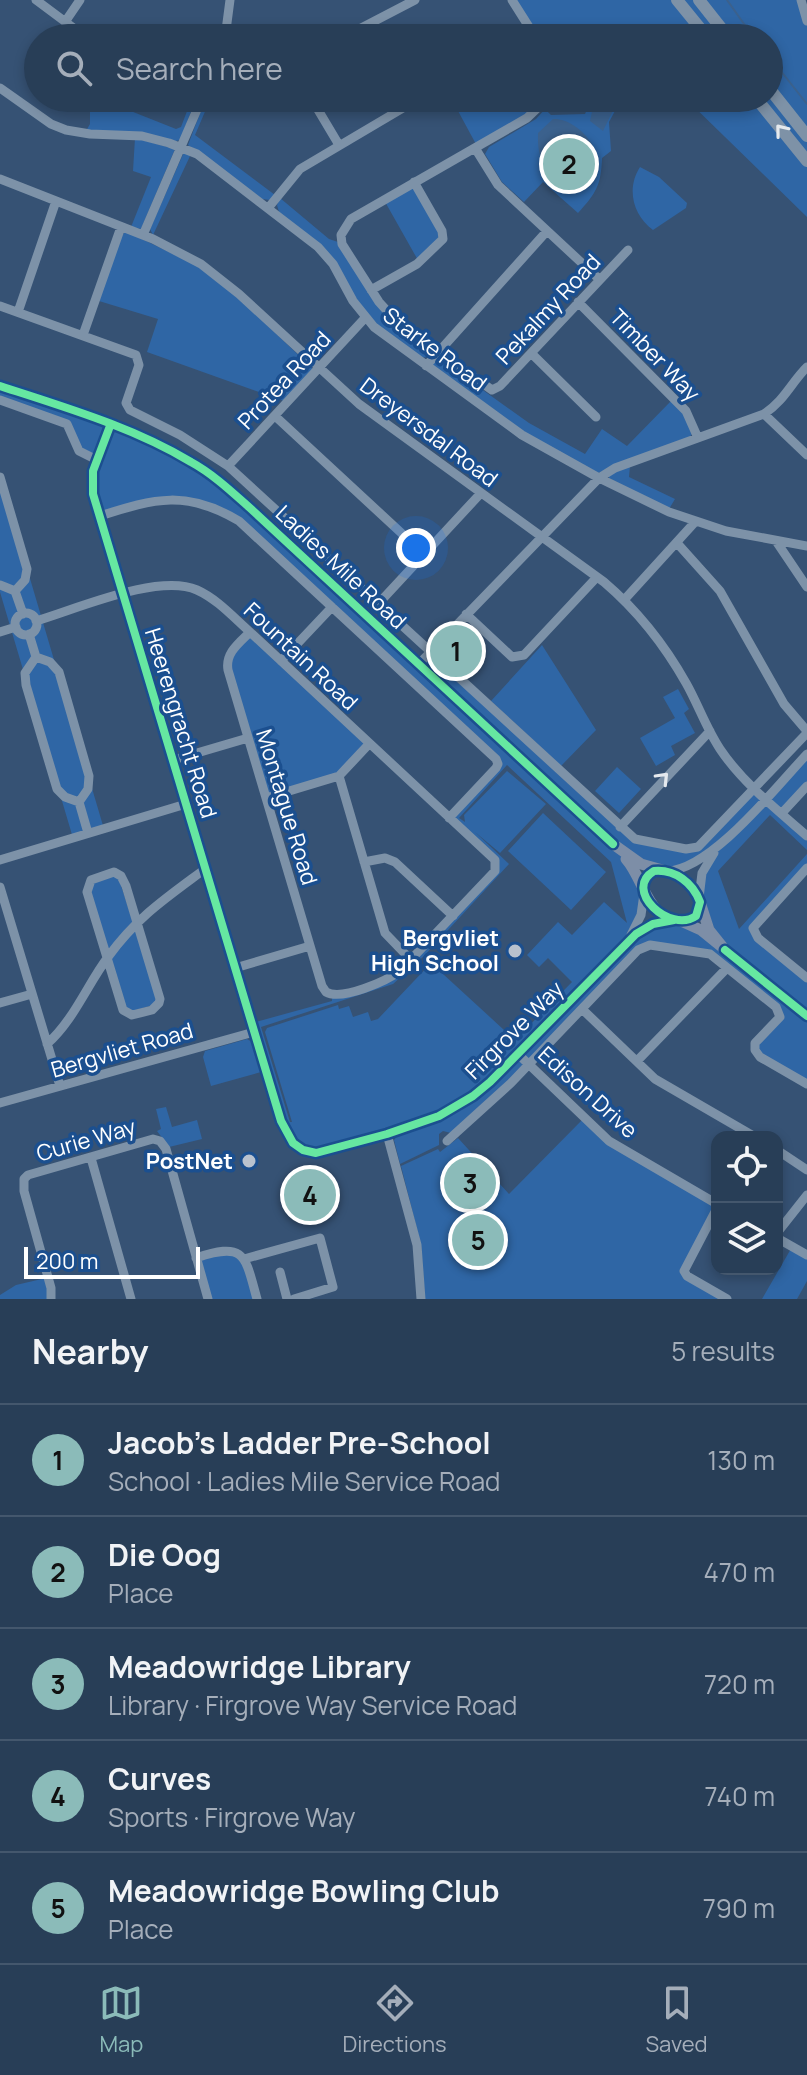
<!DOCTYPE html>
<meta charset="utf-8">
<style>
body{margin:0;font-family:Manrope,sans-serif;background:#30455d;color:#f1f3f6}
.controls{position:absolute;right:24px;bottom:24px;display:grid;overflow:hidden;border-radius:16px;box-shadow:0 4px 12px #0003}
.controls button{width:72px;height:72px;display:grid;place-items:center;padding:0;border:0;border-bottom:2px solid #44576d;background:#283e57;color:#f1f3f6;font:40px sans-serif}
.scale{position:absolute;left:24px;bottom:20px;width:176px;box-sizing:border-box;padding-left:8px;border:4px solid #fff;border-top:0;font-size:22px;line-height:28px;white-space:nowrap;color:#fff;-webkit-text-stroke:6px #1b4f8f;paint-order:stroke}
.you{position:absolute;left:416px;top:548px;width:28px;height:28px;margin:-20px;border:6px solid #fff;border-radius:50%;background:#1a73e8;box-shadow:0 0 0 12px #1a73e833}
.badge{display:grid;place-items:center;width:52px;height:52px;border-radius:50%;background:#8bbbb9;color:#111;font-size:26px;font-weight:700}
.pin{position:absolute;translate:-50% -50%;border:4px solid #fff;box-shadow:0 2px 8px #0006}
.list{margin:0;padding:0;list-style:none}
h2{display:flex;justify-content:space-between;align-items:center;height:104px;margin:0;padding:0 32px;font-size:34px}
h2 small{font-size:26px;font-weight:400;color:#a5aeba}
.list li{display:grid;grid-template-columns:52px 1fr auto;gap:24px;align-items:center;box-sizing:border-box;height:112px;padding:0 32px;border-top:2px solid #44576d}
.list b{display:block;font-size:30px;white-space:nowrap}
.list p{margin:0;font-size:26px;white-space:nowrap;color:#a5aeba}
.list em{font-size:26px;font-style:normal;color:#a5aeba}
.icon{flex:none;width:44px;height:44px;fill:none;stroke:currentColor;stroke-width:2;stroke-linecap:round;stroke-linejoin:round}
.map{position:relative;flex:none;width:807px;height:1299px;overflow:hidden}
.search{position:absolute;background:#283e57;box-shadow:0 4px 12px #0003;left:24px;right:24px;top:24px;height:88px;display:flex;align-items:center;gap:20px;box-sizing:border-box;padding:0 28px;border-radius:44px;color:#a5aeba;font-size:30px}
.sheet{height:664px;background:#283e57}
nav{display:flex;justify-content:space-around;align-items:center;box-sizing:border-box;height:112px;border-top:2px solid #44576d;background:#283e57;font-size:22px;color:#a5aeba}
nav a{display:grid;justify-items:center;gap:4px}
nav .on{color:#8bbbb9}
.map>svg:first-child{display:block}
.green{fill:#2f66a5;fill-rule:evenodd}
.water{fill:#3b618d}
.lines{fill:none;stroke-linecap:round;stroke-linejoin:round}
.stream{stroke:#3b618d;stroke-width:2}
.minor{stroke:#7d92a8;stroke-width:9}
.major{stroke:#7d8ea7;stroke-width:11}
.highway{stroke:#7e92a7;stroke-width:12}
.cycleway-casing{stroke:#1b4f8f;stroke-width:13}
.cycleway{stroke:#66e7a1;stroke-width:8}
.oneway{stroke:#e5e9ed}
.oneway2{stroke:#e5e9ee}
.poi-dot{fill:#b9c2ce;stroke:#1b4f8f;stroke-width:3}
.labels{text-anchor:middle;stroke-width:7;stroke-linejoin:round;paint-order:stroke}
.street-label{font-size:22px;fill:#fff;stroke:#1b4f8f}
.poi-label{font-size:22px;font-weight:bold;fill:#fff;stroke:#1b4f8f;text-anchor:end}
</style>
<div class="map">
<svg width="807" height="1299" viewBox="0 0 807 1299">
<rect width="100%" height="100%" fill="#365274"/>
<path class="green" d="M512,0H801L807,21V217L685,98H769V38H524L531,34Z
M90,98H98L176,129L181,127L192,98L196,99L180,140L176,141L86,131L90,124Z
M451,98H546L532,112L477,146Z
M592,98H622L609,122L611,151L602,158C601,186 596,193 578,213L543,182L524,202L502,182L485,154L489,147L536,119L545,109L551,115L585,114Z
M205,100H210L195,135L275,195L270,200L262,199L188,145Z
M135,138L175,149L141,229L131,227L151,177L133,171Z
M184,152L191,154L153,235L150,229Z
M640,167L659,177L687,203L686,208L653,230C633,215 626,189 640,167Z
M414,182L442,233L419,262L384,200Z
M280,198L329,239L338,242L359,277L428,349V357L420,358L377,326L358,303L343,274L279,212L277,205Z
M124,233H129L199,266L242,301L313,369L284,401L147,352L158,319L99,301L121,237Z
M438,358L529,423L585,454L602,429L627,446L671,401L684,413L692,434L689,438L598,473L527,434L433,366V362Z
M0,386L49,403L193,462L418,663L431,651L627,833L691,849L755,788L765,797L807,754V786L782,813L807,836V850L770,815L718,871L739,929L807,854V868L753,928L807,978V1084L755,1050L780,1014L713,956L642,947L529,1065L519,1054L455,1108L325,1152L293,1143L252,1023L332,1001V995L384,981L496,867L449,818L498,764L239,521L177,499L100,516L93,494L97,461L83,455L71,428L0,400ZM507,765L611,862L627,923L604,902L572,935L558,922L527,955L539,967L548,958L572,982L515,1040L431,963L378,1019L371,1021L368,1012L353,1017L349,1006L339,1009L338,1005L267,1028L265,1032L292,1122H290L261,1027L393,984L424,956L509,864L475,832L500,853L546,804L507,771L464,815L465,822L459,818ZM717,849L700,882L711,933L667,920L630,938L644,894L635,860L678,870Z
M630,466L629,477L675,499L669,509L609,478V475Z
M0,477L104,829L73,838L0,592Z
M250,632L369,744L345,772L266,798L228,658Z
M542,645L596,730L561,766L491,701Z
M678,689L689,709L684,713L695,733L671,746L675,755L656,766L640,738L675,718L663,697Z
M617,767L641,789L619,813L595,791Z
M543,813L606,872L571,910L508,851Z
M117,873L159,1003L127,1013L88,883Z
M247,1039L252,1042L261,1072L211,1086L203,1057L205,1051Z
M519,1061L523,1063L522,1068L451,1133L443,1131L439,1134V1145L400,1164L394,1140L397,1136L455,1113L478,1099Z
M166,1107L172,1127L197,1120L202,1139L169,1147L157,1131L161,1129L156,1109Z
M584,1118L605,1138L717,1204L684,1270L727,1299H425L421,1245L401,1166L438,1149L440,1152L458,1138L509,1194Z
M792,1247L807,1255V1281L797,1299H762Z
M239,1254L257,1299H208L196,1258Z
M46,1278L49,1299H0V1295L16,1285Z"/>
<path class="water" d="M595,98H619L603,131L590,121Z
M553,119C581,118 614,161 590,185L570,188C545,173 537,161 538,133Z"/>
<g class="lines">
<path class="stream" d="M727,0L754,38
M769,56L807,104"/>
<path class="minor" d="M36,0L87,38
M512,0L536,38
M801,0L807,21
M65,22L80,0
M225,38L230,0
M342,38L415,0
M0,88L51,124L66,130L90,134L142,136L169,143L197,154L318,247L333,264L353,301L374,327L522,435L599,478L669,512L726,531L807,546
M211,98L227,102L239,98
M311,98L339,145
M548,98L527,118L351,219L341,235L342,244L379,302L389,313L420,339L492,390L500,386L628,250
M475,148L498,185L599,279
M0,179L153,239L201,264L239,294L359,404L604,582C638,611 664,644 686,683C698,704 706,728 720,749C742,782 777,810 807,836
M269,207L300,169L420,98
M143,235L202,98
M371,290L417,264L443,239L442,231L414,182
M578,302L686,411L698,438
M0,306L136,355L139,365L126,403L130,410L180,435L228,466L635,839L686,849L698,847L807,733
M18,312L56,201
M83,335L121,227
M531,353L596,417
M426,366L547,231
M0,400L67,424L79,451L97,460
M764,414L807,455
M275,416L424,554
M110,426L93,471V494L281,1121L293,1143L303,1150L316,1153L387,1134L439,1116L473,1096L490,1082L627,941L649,925L671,920
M228,466L365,318
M0,477L27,569L25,580L15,591
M100,516C155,498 187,490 239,521L496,759L498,764L496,768L449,818
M776,541L807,587
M677,543L720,591L784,704L807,731
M0,585L15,591
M15,591L23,614
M624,600L695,522
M379,603L481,493
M15 624a11 11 0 1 1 22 0a11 11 0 1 1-22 0Z
M466,614L512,657L524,655L597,577
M36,621C77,609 158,573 197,590C217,599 233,617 250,632L495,860V871L401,970C387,981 342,1001 326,992L322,986L228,670C225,653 239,643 250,632
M0,632L16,627
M29,634L36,657
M36,657L50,662L59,672L89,776L88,789L79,802L65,797L57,789L26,685L25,673Z
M281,661L332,607
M419,664L599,478L615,468L764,414C784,401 791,383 807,367
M173,760L248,738
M339,776L385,933L411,960
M266,798L339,776L369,744
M79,802L88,833
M782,813L807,786
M620,827L710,731
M0,860L186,804
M364,862L385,858L395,862L453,916
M807,868L753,928L758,938L807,978
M667,871C711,870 776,787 807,754
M114,872L121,876L126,886L160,999L159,1003L152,1010L132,1015L123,1010L87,892L91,880Z
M0,887L60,1086
M699,898L702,873L714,853
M631,935L641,915L644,894
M235,968L310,946
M0,1003L32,994
M582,1009L655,1079L755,1137
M47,1044C74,1020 87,985 108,957C137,917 166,898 205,869
M518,1054L609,1141L717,1204
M637,1061L727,968
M0,1103L254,1032
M387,1134L417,1245L421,1299
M447,1141L511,1083L638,950L650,945L710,954L776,1007L780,1017L755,1043V1050L760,1057L807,1084
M777,1150L807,1170
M91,1158L131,1299
M717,1208L684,1271L687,1276L727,1299
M777,1233L807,1195
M777,1238L807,1255
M196,1258C246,1241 245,1256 257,1299
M244,1259L320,1238L333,1287L294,1299
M280,1272L287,1299
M51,1299V1288L24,1191V1179L28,1175L153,1139L160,1141L166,1149L208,1299"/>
<path class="major" d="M0,386C64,407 133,427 191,462C213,474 232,492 250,508L613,844L641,864L673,873L686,881L698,896L709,930L725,950
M626,859C646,881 647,927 690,920L699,912L700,903
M681,921L701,930L807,1016"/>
<path class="highway" d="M677,0L708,38
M699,0L729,38
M769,88L807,136
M756,98L807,161"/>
<defs>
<path id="cycleway" d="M0,386C64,407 133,427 191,462C213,474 232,492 250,508L613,844
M110,426L93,471V494L281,1121L293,1143L303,1150L316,1153L387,1134L439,1116L473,1096L490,1082L636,934L653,924L674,920
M654,871C675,869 693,883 700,902L696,916C670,934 622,890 654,871Z
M725,950L807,1016"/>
</defs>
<use href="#cycleway" class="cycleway-casing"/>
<use href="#cycleway" class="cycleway"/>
</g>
<defs><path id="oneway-chevron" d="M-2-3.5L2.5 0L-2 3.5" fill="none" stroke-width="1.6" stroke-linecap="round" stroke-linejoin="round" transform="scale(2)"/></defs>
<use class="oneway" href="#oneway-chevron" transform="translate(781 130) rotate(-129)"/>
<use class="oneway2" href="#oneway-chevron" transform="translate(663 778) rotate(-46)"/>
<g class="poi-dot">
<circle cx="515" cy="951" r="8"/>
<circle cx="249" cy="1161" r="8"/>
</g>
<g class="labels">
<g class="street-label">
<text transform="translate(548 309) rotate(-47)" y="8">Pekalmy Road</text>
<text transform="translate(435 349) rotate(37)" y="8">Starke Road</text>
<text transform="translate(655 355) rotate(46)" y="8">Timber Way</text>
<text transform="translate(284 380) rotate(-47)" y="8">Protea Road</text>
<text transform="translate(429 432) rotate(37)" y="8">Dreyersdal Road</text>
<text transform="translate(341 567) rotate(43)" y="8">Ladies Mile Road</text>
<text transform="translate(301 656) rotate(43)" y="8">Fountain Road</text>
<text transform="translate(181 723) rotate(73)" y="8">Heerengracht Road</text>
<text transform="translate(287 807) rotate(73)" y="8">Montague Road</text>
<text transform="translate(514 1030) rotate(-45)" y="8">Firgrove Way</text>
<text transform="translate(122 1050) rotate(-16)" y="8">Bergvliet Road</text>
<text transform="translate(588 1092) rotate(42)" y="8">Edison Drive</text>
<text transform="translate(86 1140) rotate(-16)" y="8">Curie Way</text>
</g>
<g class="poi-label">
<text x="499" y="946">Bergvliet<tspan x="499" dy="25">High School</tspan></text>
<text x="233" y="1169">PostNet</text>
</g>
</g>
</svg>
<div class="controls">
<button><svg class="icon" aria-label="locate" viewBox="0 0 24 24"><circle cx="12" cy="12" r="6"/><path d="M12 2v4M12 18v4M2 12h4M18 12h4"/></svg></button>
<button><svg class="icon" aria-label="layers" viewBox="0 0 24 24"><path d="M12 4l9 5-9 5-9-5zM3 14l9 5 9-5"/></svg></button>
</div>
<div class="scale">200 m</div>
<div class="you"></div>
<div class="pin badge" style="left:456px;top:651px">1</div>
<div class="pin badge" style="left:569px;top:164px">2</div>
<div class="pin badge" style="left:470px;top:1183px">3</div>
<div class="pin badge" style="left:310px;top:1195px">4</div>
<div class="pin badge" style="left:478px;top:1240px">5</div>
<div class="search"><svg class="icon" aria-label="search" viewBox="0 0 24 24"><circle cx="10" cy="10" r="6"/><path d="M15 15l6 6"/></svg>Search here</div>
</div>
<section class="sheet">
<h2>Nearby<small>5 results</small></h2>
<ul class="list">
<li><span class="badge">1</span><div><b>Jacob's Ladder Pre-School</b><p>School · Ladies Mile Service Road</p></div><em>130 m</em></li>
<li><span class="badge">2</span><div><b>Die Oog</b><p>Place</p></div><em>470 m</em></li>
<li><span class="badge">3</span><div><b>Meadowridge Library</b><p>Library · Firgrove Way Service Road</p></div><em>720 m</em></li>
<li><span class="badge">4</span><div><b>Curves</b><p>Sports · Firgrove Way</p></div><em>740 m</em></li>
<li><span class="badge">5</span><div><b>Meadowridge Bowling Club</b><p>Place</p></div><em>790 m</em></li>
</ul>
</section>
<nav>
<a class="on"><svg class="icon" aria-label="map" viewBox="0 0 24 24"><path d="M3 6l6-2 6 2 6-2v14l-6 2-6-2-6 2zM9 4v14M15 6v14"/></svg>Map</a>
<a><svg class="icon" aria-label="directions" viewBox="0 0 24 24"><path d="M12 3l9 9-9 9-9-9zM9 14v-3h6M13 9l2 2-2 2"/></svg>Directions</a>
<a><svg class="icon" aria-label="saved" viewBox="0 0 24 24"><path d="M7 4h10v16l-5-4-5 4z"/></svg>Saved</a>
</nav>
